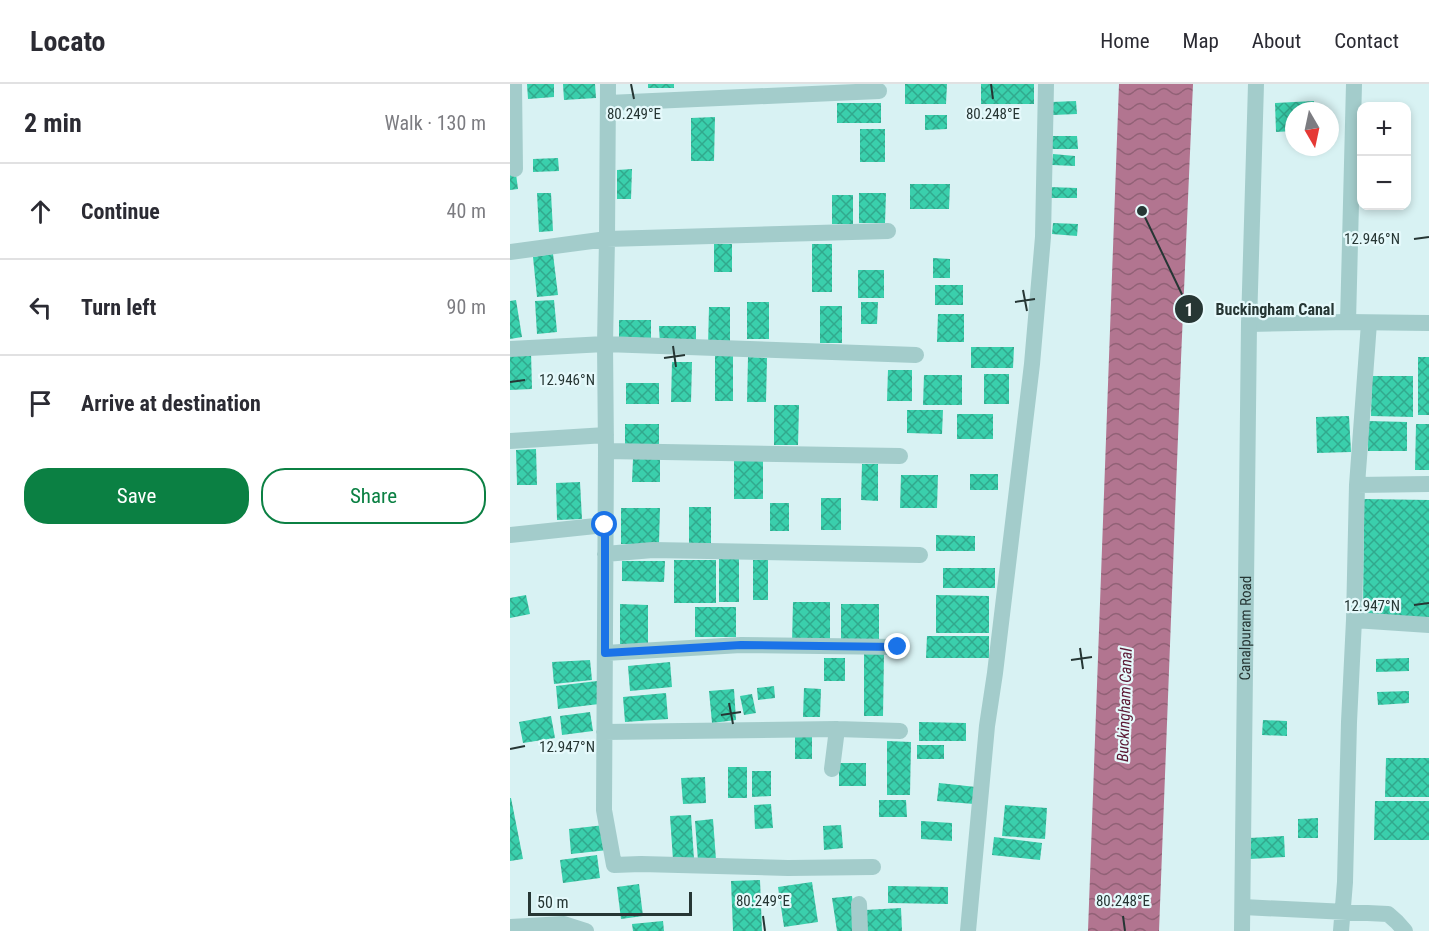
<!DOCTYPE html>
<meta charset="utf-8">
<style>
body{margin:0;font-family:"Roboto Condensed",sans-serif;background:#f2f2f3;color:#2b2b33}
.controls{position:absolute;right:18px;top:18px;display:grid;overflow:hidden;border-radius:12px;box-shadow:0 3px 9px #0003}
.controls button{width:54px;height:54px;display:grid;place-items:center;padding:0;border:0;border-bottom:2px solid #e1e1e2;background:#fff;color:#2b2b33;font:30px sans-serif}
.compass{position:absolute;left:775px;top:18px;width:54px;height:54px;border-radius:50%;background:#fff;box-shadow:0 3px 9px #0003;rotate:171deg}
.scale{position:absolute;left:18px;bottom:15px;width:164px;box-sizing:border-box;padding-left:6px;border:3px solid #263634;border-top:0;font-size:16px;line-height:21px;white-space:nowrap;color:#263634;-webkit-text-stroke:4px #e5f9fb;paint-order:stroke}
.stop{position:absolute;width:18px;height:18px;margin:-14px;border:4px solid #1a73e8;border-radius:50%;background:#fff}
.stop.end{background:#1a73e8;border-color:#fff;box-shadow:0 2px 6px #0008}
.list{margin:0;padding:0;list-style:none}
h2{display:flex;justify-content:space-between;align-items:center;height:78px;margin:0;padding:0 24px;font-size:26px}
h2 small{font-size:20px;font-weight:400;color:#7c7c81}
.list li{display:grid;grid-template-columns:39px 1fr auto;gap:18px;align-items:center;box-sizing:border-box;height:96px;padding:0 24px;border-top:2px solid #e1e1e2}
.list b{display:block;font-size:22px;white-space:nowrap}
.list em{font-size:20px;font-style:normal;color:#7c7c81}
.actions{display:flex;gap:12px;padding:18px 24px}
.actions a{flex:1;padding:14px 0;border:2px solid #0b8043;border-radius:24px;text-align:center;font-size:21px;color:#0b8043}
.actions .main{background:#0b8043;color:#fff}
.icon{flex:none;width:33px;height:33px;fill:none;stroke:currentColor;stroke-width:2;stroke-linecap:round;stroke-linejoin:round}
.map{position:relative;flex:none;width:919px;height:847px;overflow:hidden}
header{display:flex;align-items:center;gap:36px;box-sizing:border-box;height:84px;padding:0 30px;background:#fff;border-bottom:2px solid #e1e1e2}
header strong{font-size:28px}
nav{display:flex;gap:33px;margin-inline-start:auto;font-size:21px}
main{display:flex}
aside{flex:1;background:#fff}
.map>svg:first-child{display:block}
.water{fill:url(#water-waves)}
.building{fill:url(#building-cross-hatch)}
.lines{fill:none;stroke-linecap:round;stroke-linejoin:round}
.minor{stroke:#a3cccb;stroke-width:16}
.tertiary{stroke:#a3cccb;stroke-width:16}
.route{stroke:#1a73e8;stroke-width:8}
.ticks{fill:none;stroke:#263634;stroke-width:2}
.labels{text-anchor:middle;stroke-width:4.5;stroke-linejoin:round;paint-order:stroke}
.street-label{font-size:15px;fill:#263634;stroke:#e5f9fb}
.water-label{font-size:16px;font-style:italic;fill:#5b1834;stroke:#e5f9fb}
.ticks-label{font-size:15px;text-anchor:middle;fill:#263634;stroke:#e5f9fb;stroke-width:4.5;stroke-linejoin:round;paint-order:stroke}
.leader{fill:none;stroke:#263634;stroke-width:2}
.callout-dot{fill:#263634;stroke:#e5f9fb;stroke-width:2}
.mark-label{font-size:18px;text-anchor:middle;font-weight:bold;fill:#fff}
.callout-label{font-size:16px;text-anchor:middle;font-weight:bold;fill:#263634;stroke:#e5f9fb;stroke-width:4.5;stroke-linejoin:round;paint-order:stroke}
</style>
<header>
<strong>Locato</strong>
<nav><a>Home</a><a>Map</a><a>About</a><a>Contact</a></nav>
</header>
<main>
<aside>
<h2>2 min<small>Walk · 130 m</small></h2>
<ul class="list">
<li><svg class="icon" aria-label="ahead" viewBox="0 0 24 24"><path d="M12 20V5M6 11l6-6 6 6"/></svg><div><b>Continue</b></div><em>40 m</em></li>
<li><svg class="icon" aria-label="left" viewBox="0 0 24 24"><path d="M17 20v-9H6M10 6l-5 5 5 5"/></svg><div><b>Turn left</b></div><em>90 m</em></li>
<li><svg class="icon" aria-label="arrive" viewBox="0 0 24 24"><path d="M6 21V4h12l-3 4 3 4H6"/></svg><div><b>Arrive at destination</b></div></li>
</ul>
<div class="actions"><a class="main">Save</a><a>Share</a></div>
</aside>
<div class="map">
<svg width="919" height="847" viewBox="0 0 919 847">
<defs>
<pattern id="water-waves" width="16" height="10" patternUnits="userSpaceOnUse" patternTransform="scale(1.5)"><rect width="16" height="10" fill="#b27590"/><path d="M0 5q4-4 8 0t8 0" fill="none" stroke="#916176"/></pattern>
<pattern id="building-cross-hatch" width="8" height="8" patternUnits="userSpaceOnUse" patternTransform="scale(1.5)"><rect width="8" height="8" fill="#3acfac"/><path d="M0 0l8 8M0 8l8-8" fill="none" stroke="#31a98d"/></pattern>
</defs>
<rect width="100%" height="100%" fill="#d8f2f3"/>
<path class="water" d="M609,0H683L671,275L649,847H578Z"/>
<path class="building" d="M17,0H44V13L18,15Z
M53,0H85L86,14L54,16Z
M138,0H164V4H138Z
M395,0H437L436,20H395Z
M471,0H524V20H471Z
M566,17L567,30L543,31L542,18Z
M804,17V27H784V47L766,48L765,19Z
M327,19H371V39H327Z
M415,31H437V45L415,46Z
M205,33L204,77H181V34Z
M350,45H375V78H350Z
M540,52H567L568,65H540Z
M543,70L565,72V82L542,81Z
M48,74L49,87L23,88V75Z
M122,85L121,115H107V86Z
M6,90L8,105L0,106V91Z
M400,100H440L439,125H400Z
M539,103L567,104V114H538Z
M27,109H41L43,147L29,148Z
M349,109H376L375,139H349Z
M322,111H343V140H322Z
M543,139L568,140L567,152L542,150Z
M204,160H222V188H204Z
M302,160H322V208H302Z
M43,170L48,211L27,213L23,173Z
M423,174L440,175V194H423Z
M348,186H374V214H348Z
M425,201H453V221H425Z
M6,216L12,253L0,255V217Z
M44,216L47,248L27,250L25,217Z
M237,218H259V255H237Z
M351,218H368L367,240H351Z
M310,222H332V259H310Z
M199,223H220V262H198Z
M428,230H454V258H427Z
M109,236H141V258H109Z
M149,242H186V261H150Z
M461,263H504L503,284H461Z
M21,268L22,305L0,306V269Z
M205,272H223V317H205Z
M238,273L257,274L256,318H237Z
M908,273H919V331H908Z
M162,278H182L181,318H161Z
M378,286H402V317H377Z
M474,290H499V320H474Z
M414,291H452V321H413Z
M862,292H903V333L861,332Z
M116,299H149V320H116Z
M264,321H289L288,361H264Z
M397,326H433L432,350L397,349Z
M447,330H483V355H447Z
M839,332L841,368L807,369L806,333Z
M858,337L897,338V367H858Z
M115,340H149V362H115Z
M906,340H919V386H905Z
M26,365L27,401H7L6,366Z
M123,375H150V398H122Z
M224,375H253V415H224Z
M352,380H368V417L351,416Z
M460,390H488V406H460Z
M391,391H428L427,424H390Z
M70,398L72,435L47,436L46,399Z
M311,414H331V446H311Z
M854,415L919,416V534L853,533Z
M260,419H279V447H260Z
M179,423H201V461H179Z
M111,424H150L149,460H111Z
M426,451L465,452V467H426Z
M209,474H229V518H209Z
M164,476H206V519H164Z
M243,476H258V516H243Z
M112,477H155L154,498L112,497Z
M433,484H485V504H433Z
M16,511L20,530L0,534V514Z
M426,511L479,512V549H426Z
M283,518H320V559H282Z
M110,520L138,521V561L110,560Z
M331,520H369V559L331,558Z
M185,523H226V553H185Z
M417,552H479V574H416Z
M354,569H374L373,632H354Z
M314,574H335V597H314Z
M899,574V587L866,588V575Z
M80,576L82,596L44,600L42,578Z
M160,578L162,603L120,607L118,582Z
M87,597L89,620L48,625L46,602Z
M264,602L265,614L248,616L247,604Z
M294,604L311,605L310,633H293Z
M224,605L226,636L202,639L199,607Z
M899,607V619L868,621L867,608Z
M156,609L158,635L115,638L113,613Z
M242,610L246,629L234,631L230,612Z
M80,628L83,647L52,651L50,632Z
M41,632L45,654L13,659L9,638Z
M753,636L777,637V652L752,651Z
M409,638L456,639V657H409Z
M285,650H302V675H285Z
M377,657L401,658L400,711H377Z
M407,661H434V675H407Z
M876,674H919V713H875Z
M329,679H356V702H329Z
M218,683H237V714H218Z
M242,687H261V712L242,713Z
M195,693L196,719L173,720L171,694Z
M429,699L466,703L464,720L427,717Z
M0,714H1L13,775L0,777Z
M369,716H396L397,733H369Z
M865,717H919V756H864Z
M261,720L263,744L245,745L244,721Z
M495,721L537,724L535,755L492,752Z
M181,731L184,775L163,776L160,732Z
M808,734V754H788V735Z
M203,735L206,776L188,777L185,737Z
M411,737L442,739V757L411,755Z
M95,741L98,766L61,770L59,745Z
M331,741L333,764L314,766L313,742Z
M774,752L775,773L740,775L739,754Z
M484,753L532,759L530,776L482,771Z
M87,771L90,794L53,799L50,776Z
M250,796L252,847H223L221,797Z
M302,798L308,838L274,843L268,803Z
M129,800L133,832L111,835L107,803Z
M378,802L438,803V820L378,819Z
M342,812L347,847H327L322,814Z
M391,824L392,847H356L355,826Z
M153,837L154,847H123L122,840Z"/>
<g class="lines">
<path class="minor" d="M4,0L5,85
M98,0L97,155L95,260L96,367L94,726L104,781L131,780L278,784L363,783
M98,19L369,7
M0,168L97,155L378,147
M838,238L844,0
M0,265L95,260L406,271
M0,357L96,351
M96,367L390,372
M847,401L859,239
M0,451L95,441
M95,470L143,466L410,471
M844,536L919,541
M95,569L231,561L388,563
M94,648L327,645L390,647
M322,685L327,645
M349,820L350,847
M733,823L878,830L887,838L895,847
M0,843L54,840L76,847
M458,847L477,642L485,589L522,280L533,153L536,0
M831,847L835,798L839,638L844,536L847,401L919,400"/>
<g class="tertiary">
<path d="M739,240L838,238L919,239"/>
<path id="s1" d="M732,847L739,240L746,0"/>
</g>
</g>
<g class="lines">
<path class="route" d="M95,441V569L231,561L388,563"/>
</g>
<path class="ticks" d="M121,0L124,15M481,0L483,15M904,155L919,153M513,206L517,227M505,218L525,215M163,262L166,283M154,274L175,271M0,298L15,296M904,521L919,519M570,564L573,585M561,576L582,573M219,619L223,640M211,631L231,628M0,665L15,662M253,832L255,847M613,832L615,847"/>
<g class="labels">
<g class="street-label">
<text dy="5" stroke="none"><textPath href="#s1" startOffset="303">Canalpuram Road</textPath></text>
</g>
<g class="water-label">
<text transform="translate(614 621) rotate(-88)" y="6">Buckingham Canal</text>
</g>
</g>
<g class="ticks-label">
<text x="124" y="35">80.249°E</text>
<text x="483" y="35">80.248°E</text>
<text x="862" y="160">12.946°N</text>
<text x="57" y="301">12.946°N</text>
<text x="862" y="527">12.947°N</text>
<text x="57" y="668">12.947°N</text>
<text x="253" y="822">80.249°E</text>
<text x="613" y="822">80.248°E</text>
</g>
<path class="leader" d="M632 127L679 225"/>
<g class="callout-dot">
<circle cx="632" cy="127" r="6"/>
<circle cx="679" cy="225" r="15"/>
</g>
<g class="mark-label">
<text x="679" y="232">1</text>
</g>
<g class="callout-label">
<text x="765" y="231">Buckingham Canal</text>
</g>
</svg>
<div class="controls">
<button>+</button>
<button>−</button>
</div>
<svg class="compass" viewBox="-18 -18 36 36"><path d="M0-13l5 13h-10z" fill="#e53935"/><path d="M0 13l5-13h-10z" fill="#7c7c81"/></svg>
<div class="scale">50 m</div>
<div class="stop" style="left:95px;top:441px"></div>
<div class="stop end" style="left:388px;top:563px"></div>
</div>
</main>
